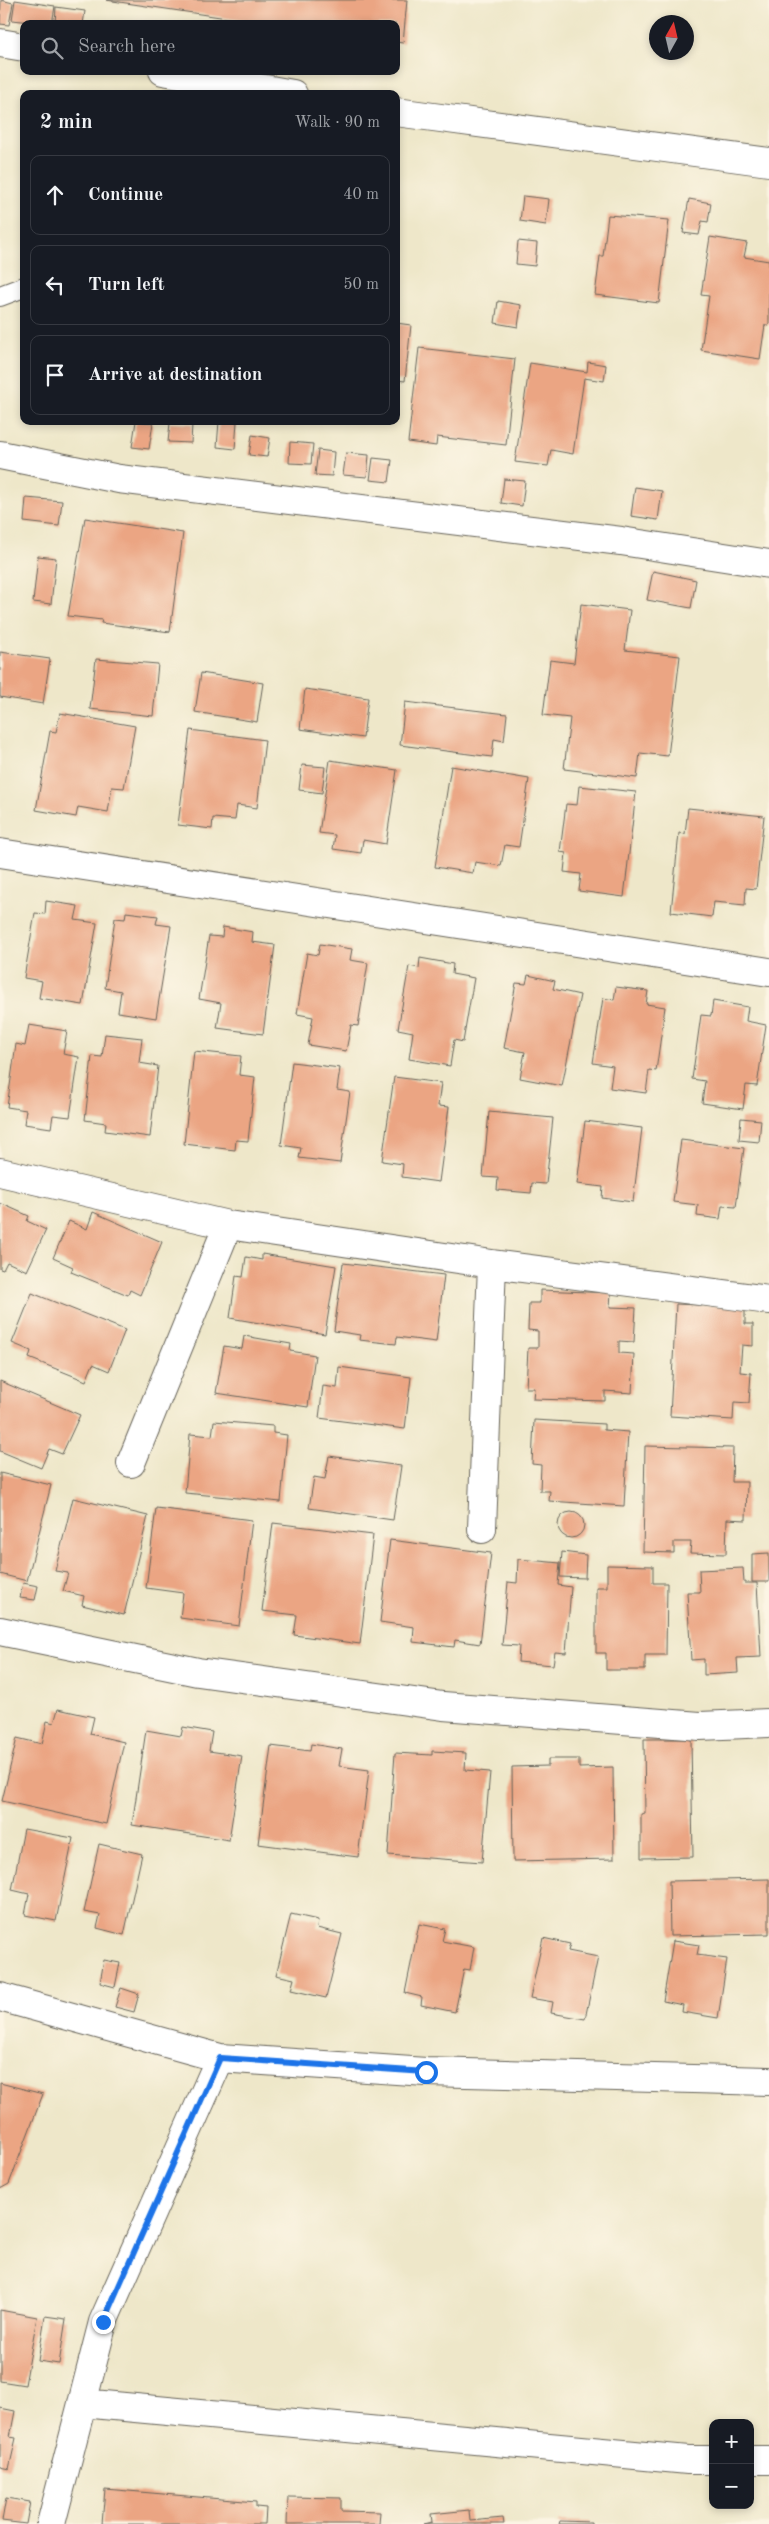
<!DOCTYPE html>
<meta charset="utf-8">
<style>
body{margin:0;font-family:"Old Standard TT",serif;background:#242831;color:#f1f3f6}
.controls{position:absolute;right:15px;bottom:15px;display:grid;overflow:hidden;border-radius:10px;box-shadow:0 2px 8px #0003}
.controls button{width:45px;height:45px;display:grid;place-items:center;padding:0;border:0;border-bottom:1px solid #363941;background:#171b24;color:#f1f3f6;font:25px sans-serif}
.compass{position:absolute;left:649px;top:15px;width:45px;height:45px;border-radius:50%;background:#171b24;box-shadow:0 2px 8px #0003;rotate:8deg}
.stop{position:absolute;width:15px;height:15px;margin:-11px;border:4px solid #1a73e8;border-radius:50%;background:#fff}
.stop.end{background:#1a73e8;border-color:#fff;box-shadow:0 1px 5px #0008}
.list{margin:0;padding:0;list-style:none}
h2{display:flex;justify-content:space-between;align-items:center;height:65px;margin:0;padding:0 20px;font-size:21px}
h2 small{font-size:16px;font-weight:400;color:#9ea1a6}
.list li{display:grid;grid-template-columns:32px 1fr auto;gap:15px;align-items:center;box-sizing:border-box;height:80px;margin:0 10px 10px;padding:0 10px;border:1px solid #363941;border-radius:10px}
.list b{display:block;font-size:19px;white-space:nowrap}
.list em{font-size:16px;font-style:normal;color:#9ea1a6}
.icon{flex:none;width:28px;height:28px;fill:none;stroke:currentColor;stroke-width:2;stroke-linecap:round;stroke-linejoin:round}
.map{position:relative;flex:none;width:769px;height:2524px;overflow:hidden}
.search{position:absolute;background:#171b24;box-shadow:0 2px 8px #0003;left:20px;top:20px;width:380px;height:55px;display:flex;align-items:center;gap:12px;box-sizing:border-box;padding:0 18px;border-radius:10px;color:#9ea1a6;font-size:19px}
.panel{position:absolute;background:#171b24;box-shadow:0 2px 8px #0003;left:20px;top:90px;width:380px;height:335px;border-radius:10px}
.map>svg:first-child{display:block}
.building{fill:#eba583}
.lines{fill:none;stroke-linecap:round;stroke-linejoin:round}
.lane-casing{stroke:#666359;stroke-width:22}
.street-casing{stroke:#666359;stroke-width:30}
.lane{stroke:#fff;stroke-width:20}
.street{stroke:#fff;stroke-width:28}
.route{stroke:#1a73e8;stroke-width:6}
</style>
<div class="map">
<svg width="769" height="2524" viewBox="0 0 769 2524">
<rect width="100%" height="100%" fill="#fcf5e5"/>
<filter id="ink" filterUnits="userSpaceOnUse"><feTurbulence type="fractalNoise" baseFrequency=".02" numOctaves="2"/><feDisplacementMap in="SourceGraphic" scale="10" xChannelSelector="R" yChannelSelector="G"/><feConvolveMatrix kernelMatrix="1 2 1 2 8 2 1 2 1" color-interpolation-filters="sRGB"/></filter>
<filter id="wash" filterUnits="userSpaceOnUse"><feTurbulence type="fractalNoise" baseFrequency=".0096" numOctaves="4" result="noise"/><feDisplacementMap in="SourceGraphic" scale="20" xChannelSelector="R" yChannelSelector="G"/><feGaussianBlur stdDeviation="1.12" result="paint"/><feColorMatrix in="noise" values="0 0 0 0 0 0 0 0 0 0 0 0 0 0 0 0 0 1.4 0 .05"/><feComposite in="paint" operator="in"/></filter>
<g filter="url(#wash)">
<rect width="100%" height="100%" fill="#eee7c9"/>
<g id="blocks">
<path class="building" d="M1,0L13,3L9,25L0,24Z
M15,0L55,6L52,24L12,20Z
M106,0H407L403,43L396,42V24H267Z
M56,7L85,11L83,24H55Z
M523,196L549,199L546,225L520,221Z
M689,199L711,203L708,222L702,221L699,235L683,233Z
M608,215L669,220L659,303L595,295L600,256H603Z
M710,237L747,243L744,257L769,261V325H765L760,359L701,350L709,296L701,295Z
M518,241L537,243L535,266L516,264Z
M498,301L521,305L518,327L495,323Z
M396,323L411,325L405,381L396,380Z
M419,348L515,359L506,445L437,437L436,446L408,442Z
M588,362L606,365L604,381L584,378L573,454L551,450L548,466L515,462L530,363L587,372Z
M136,421L153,423L149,449L132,447Z
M219,421L237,422L235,449L217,447Z
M170,423L192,424L191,443L168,442Z
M252,435L270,438L267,457L249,455Z
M290,442L313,444L311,464L289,463Z
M318,450L334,452L332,476L315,475Z
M346,453L369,455L367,477L343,475Z
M373,458L392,460L389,482L370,480Z
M504,479L525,481L522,506L501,503Z
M635,487L662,491L658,520L631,516Z
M26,498L62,501L59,526L24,522Z
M85,518L183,533L170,632L101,623L102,620L68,616Z
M38,556L56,558L51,604L33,602Z
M653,571L696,580L691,608L647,600Z
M581,604L630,610L625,650L680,656L668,756L640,753L637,778L564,769L570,718L543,715L550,660L574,663Z
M0,652L50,659L43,704L0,697Z
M96,659L158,664L153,716L90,709Z
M201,673L263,683L257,722L195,712Z
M305,689L368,698L363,738L300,729Z
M405,702L507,714L504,741L494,739L492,757L400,745Z
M60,713L135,726L124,788L112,787L108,812L78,807L76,817L36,810L50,731L56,732Z
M190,730L265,740L257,808L237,805L235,820L213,818L212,829L178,825Z
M330,760L397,770L386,844L363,840L361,853L333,849L335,835L319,833Z
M302,765L325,767L322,793L299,790Z
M451,766L529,779L519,847L505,845L501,866L475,862L473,873L435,867Z
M579,786L636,792L624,897L579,891L581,874L564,872L566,853L560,852L566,804L577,805Z
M688,808L764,816L756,889L746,888L745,905L714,902L712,917L671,912L679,833L685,834Z
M46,901L78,906L75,920L97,923L83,1005L39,998L42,981L24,978L35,913L45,914Z
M126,912L158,916L156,924L171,926L156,1018L118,1012L121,991L105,988L115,918L125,919Z
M223,927L253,932L252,942L275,945L263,1034L217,1028L221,1003L199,999L209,936L222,937Z
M320,944L352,949L350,960L368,963L358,1026L351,1025L346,1051L308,1045L313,1017L297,1014L307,953L318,955Z
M420,958L453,964L452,974L474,978L463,1042L454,1040L450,1066L409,1059L413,1032L398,1029L409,966L419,968Z
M528,975L555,981L553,989L580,995L562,1086L520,1078L525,1052L504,1048L516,983L526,984Z
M616,987L648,991L646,1004L665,1007L656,1071L649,1070L646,1093L610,1088L613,1066L593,1063L603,998L614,1000Z
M713,1001L748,1007L746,1021L766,1025L757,1086L746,1085L743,1109L702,1103L705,1081L692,1079L701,1015L711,1016Z
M29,1025L67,1031L63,1054L79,1057L70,1117L53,1115L51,1128L24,1124L26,1110L7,1107L16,1044L25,1046Z
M105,1034L142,1038L139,1063L158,1066L150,1137L105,1131L106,1123L85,1120L92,1056L102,1057Z
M194,1051L241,1056L239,1075L255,1077L248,1141L236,1140L235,1150L184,1144Z
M292,1062L340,1068L337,1090L350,1092L340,1163L299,1158L301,1148L281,1145Z
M394,1077L441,1083L438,1106L449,1107L439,1182L402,1177L403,1164L382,1161Z
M489,1112L553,1118L546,1184L532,1183L531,1193L497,1190L498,1178L483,1177Z
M741,1118L761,1120L759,1142L739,1140Z
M585,1121L642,1128L633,1202L602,1198L603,1187L577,1184Z
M681,1140L744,1148L736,1207L722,1206L720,1219L697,1216L698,1205L673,1202Z
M0,1203L29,1216L27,1221L46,1230L27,1271L7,1262L3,1270L0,1269Z
M93,1212L162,1242L140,1295L130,1290L128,1295L71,1272L73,1267L53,1258L69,1221L87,1229Z
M262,1254L336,1266L325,1334L230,1318L236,1276L243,1277L246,1257L262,1260Z
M343,1263L444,1275L436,1342L397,1337L396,1344L359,1340L360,1335L334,1331Z
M540,1290L611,1293L610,1307L636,1308L634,1342L619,1341V1353L634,1354L632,1393L605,1391V1401L533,1399L534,1388H526L528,1348H538V1331L528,1330L529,1303H540Z
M32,1293L125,1330L109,1371L93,1364L86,1381L29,1358L31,1351L12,1343Z
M676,1304L745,1307V1324H753V1346L742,1345L740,1372L751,1373L749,1403L734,1402L733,1420L670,1416Z
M244,1336L291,1344L290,1351L315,1355L308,1407L216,1393L224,1346L242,1349Z
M339,1367L411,1377L405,1429L319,1418L323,1386L337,1388Z
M0,1381L80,1415L62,1454L49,1449L41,1468L0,1451Z
M534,1420L604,1424V1430L628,1432L624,1506L549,1501L550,1491H540L541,1465L532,1464Z
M214,1421L273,1426V1433L287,1435L281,1502L185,1493L190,1434L212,1436Z
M645,1446L733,1448L732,1482H747L746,1520L727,1519L726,1554L690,1553L691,1542H674V1553L643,1552Z
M329,1456L401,1466L393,1520L309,1508L314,1477L325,1479Z
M0,1473L51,1485L27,1581L0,1574Z
M73,1498L148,1516L124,1615L82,1605L84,1596L63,1591L68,1573L55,1571Z
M156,1508L252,1520L239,1626L180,1618L183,1593L146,1588Z
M558 1525a13 13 0 1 1 26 0a13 13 0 1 1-26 0Z
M273,1523L373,1535L360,1644L294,1635L297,1615L262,1611Z
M390,1540L491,1553L480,1644L455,1640L454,1647L413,1642L414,1627L380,1622Z
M562,1552L586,1555L585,1578L560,1577Z
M769,1553V1582H752V1554Z
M518,1559L560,1563L558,1585L571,1587L566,1653L555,1652L553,1665L518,1662L519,1646L502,1645L508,1582L517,1583Z
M607,1565L653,1566V1583H667L666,1655H645V1670H606V1653H596V1587H607Z
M743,1568L744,1583H757L761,1657L737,1658L738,1673L704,1675V1659L691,1660L687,1592H700L699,1570Z
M23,1583L38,1586L35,1600L20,1598Z
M58,1709L94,1717L90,1734L124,1742L106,1824L2,1801L17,1738L42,1744L47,1721L54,1723Z
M183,1727L212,1732L209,1751L242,1756L229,1840L132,1825L146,1730L181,1736Z
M644,1739H691L693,1857L641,1858V1814L645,1813Z
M311,1744L342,1749L339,1766L369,1770L358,1857L258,1844L271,1746L310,1751Z
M432,1751L466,1753L465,1770L490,1772L482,1862L388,1855L395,1753L432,1755Z
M548,1759H579V1768L613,1767L614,1859L513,1861L512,1767L548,1766Z
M24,1829L73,1838L56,1921L25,1915L29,1894L12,1890Z
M99,1844L142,1854L124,1935L97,1928L100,1915L84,1912Z
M769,1879V1934L670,1936L669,1881Z
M291,1914L318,1920L317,1928L342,1934L326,1998L291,1990L294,1979L276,1975Z
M419,1924L445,1929L442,1941L474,1947L470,1970L464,1969L455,2012L421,2005L422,1997L405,1993Z
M543,1938L570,1944L568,1951L598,1957L585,2019L551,2013L553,2002L530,1998Z
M673,1941L699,1945L697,1955L727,1959L718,2018L682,2012L683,2005L663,2001Z
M104,1960L120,1963L115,1987L100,1983Z
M121,1988L139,1994L134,2012L115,2007Z
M0,2083L43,2094L9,2184L0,2189Z
M0,2310L37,2317L25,2385L0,2381Z
M45,2316L66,2319L59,2364L38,2361Z
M0,2408L15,2411L10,2437L16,2438L9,2469L0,2467Z
M105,2489L256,2502V2507L266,2508L265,2524H102Z
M288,2497L341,2498V2511L380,2512L379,2524H287Z
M6,2498L30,2502L26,2524L2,2521Z
M469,2510L470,2521L503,2518L504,2524H424L432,2522L431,2514Z
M560,2521L591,2522V2524H559Z"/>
</g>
</g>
<g filter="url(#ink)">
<use href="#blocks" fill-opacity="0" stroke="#666359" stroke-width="1"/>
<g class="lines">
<defs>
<path id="lane" d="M0,296L24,287"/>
<path id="street" d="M0,43L24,47
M163,71L293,94
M396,112L769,162
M0,455L119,479L621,541L769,564
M0,853L769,972
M0,1172L228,1225L492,1264L769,1300
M131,1463L228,1225
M482,1529L492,1264
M0,1631L198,1672L443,1706L700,1726L769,1723
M0,1997L220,2058L426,2072L769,2081
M82,2403L688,2460H713
M750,2460H769
M51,2524L103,2322L220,2058"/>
</defs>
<use href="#lane" class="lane-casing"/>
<use href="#street" class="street-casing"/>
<use href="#lane" class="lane"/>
<use href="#street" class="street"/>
</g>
</g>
<g class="lines" filter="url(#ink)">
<path class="route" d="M103,2322L220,2058L426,2072"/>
</g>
</svg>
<div class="controls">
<button>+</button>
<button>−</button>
</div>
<svg class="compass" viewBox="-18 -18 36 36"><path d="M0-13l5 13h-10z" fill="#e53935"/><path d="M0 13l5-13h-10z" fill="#9ea1a6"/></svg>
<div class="stop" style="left:426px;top:2072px"></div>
<div class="stop end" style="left:103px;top:2322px"></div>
<div class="search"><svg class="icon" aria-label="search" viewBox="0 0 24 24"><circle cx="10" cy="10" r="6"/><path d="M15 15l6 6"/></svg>Search here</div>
<section class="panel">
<h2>2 min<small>Walk · 90 m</small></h2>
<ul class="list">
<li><svg class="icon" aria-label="ahead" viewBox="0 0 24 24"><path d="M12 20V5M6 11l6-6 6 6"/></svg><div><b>Continue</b></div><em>40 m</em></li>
<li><svg class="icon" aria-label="left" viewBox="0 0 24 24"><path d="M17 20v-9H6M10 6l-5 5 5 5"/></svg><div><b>Turn left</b></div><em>50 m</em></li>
<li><svg class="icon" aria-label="arrive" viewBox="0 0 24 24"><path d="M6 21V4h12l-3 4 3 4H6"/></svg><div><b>Arrive at destination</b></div></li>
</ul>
</section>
</div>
